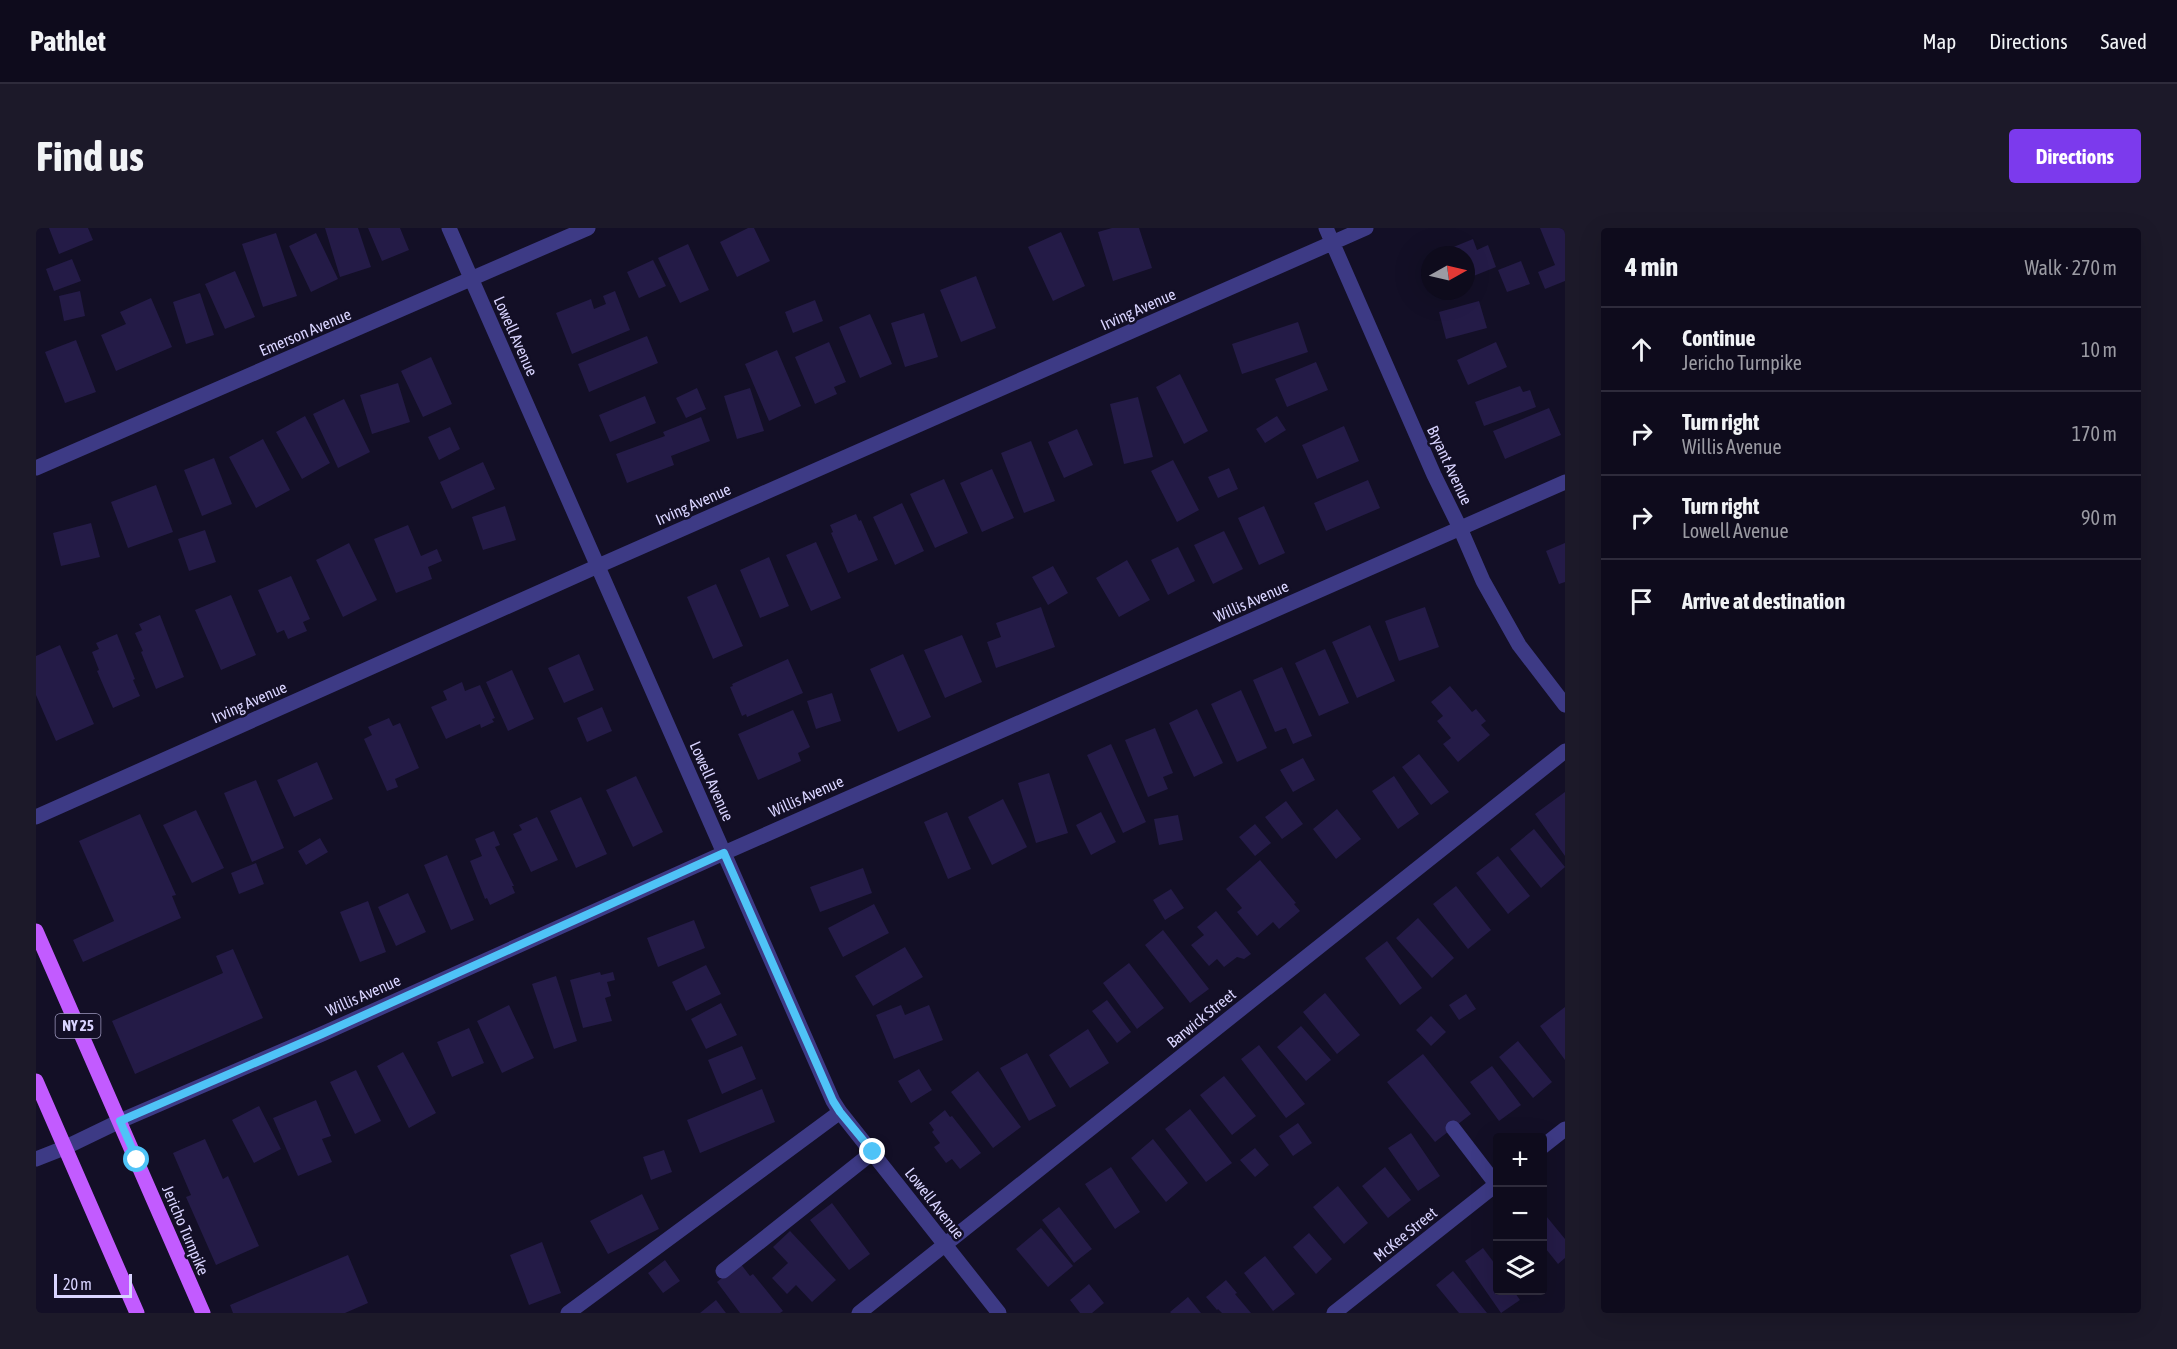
<!DOCTYPE html>
<meta charset="utf-8">
<style>
body{margin:0;font-family:"Asap Condensed",sans-serif;background:#1c1929;color:#f1f3f6}
.controls{position:absolute;right:18px;bottom:18px;display:grid;overflow:hidden;border-radius:6px;box-shadow:0 6px 24px #0002}
.controls button{width:54px;height:54px;display:grid;place-items:center;padding:0;border:0;border-bottom:2px solid #2e2b3b;background:#0e0b1c;color:#f1f3f6;font:30px sans-serif}
.compass{position:absolute;left:1385px;top:18px;width:54px;height:54px;border-radius:50%;background:#0e0b1c;box-shadow:0 6px 24px #0002;rotate:82deg}
.scale{position:absolute;left:18px;bottom:15px;width:78px;box-sizing:border-box;padding-left:6px;border:3px solid #d9d4ff;border-top:0;font-size:16px;line-height:21px;white-space:nowrap;color:#d9d4ff;-webkit-text-stroke:4px #130f26;paint-order:stroke}
.stop{position:absolute;width:18px;height:18px;margin:-14px;border:4px solid #4fc3f7;border-radius:50%;background:#fff}
.stop.end{background:#4fc3f7;border-color:#fff;box-shadow:0 2px 6px #0008}
.list{margin:0;padding:0;list-style:none}
h2{display:flex;justify-content:space-between;align-items:center;height:78px;margin:0;padding:0 24px;font-size:26px}
h2 small{font-size:20px;font-weight:400;color:#9b9ba3}
.list li{display:grid;grid-template-columns:39px 1fr auto;gap:18px;align-items:center;box-sizing:border-box;height:84px;padding:0 24px;border-top:2px solid #2e2b3b}
.list b{display:block;font-size:22px;white-space:nowrap}
.list p{margin:0;font-size:20px;white-space:nowrap;color:#9b9ba3}
.list em{font-size:20px;font-style:normal;color:#9b9ba3}
.icon{flex:none;width:33px;height:33px;fill:none;stroke:currentColor;stroke-width:2;stroke-linecap:round;stroke-linejoin:round}
.map{position:relative;flex:none;width:1529px;height:1085px;overflow:hidden;border-radius:6px}
header{display:flex;align-items:center;gap:36px;box-sizing:border-box;height:84px;padding:0 30px;background:#0e0b1c;border-bottom:2px solid #2e2b3b}
header strong{font-size:28px}
nav{display:flex;gap:33px;margin-inline-start:auto;font-size:21px}
.intro{display:flex;align-items:center;justify-content:space-between;box-sizing:border-box;height:144px;padding:0 36px}
h1{margin:0;font-size:42px}
.button{padding:15px 27px;border-radius:6px;background:#7c3aed;color:#fff;font-size:21px;font-weight:700}
main{display:flex;gap:36px;padding:0 36px}
aside{flex:1;background:#0e0b1c;border-radius:6px;box-shadow:0 6px 24px #0002}
.map>svg:first-child{display:block}
.building{fill:#241b47}
.lines{fill:none;stroke-linecap:round;stroke-linejoin:round}
.minor{stroke:#3d3a85;stroke-width:15}
.major{stroke:#c25bff;stroke-width:15}
.route{stroke:#4fc3f7;stroke-width:8}
.labels{text-anchor:middle;stroke-width:5;stroke-linejoin:round;paint-order:stroke}
.shield{fill:#130f26;stroke:#9e99be;stroke-width:1.5}
.shield-label{font-size:15px;font-weight:bold;fill:#d9d4ff}
.street-label{font-size:16px;fill:#d9d4ff;stroke:#130f26}
</style>
<header>
<strong>Pathlet</strong>
<nav><a>Map</a><a>Directions</a><a>Saved</a></nav>
</header>
<div class="intro"><h1>Find us</h1><a class="button">Directions</a></div>
<main>
<div class="map">
<svg width="1529" height="1085" viewBox="0 0 1529 1085">
<rect width="100%" height="100%" fill="#130f26"/>
<path class="building" d="M13,0H52L57,12L23,26Z
M289,0H322L335,39L304,49Z
M332,0H364L373,22L346,33Z
M712,0H718L734,33L701,49L684,14Z
M1076,0H1103L1116,40L1077,53L1062,4Z
M1504,0H1529V53L1509,61L1502,44L1519,37Z
M1025,4L1049,58L1017,73L992,19Z
M240,5L261,68L227,79L206,16Z
M280,5L302,51L275,64L253,18Z
M1437,11L1441,22L1452,17L1460,39L1430,51V27H1398Z
M652,16L673,62L644,75L622,30Z
M36,31L45,53L18,63L10,41Z
M617,32L630,58L603,70L591,44Z
M1485,33L1494,56L1471,64L1462,42Z
M199,43L219,89L189,101L169,56Z
M940,48L960,100L925,114L904,62Z
M44,63L49,88L28,93L23,68Z
M579,63L594,102L536,126L520,85L555,71L558,81L570,76L567,68Z
M164,65L178,107L150,116L137,74Z
M115,70L136,119L80,143L65,107L90,96L84,84Z
M779,72L787,93L757,105L749,84Z
M1443,73L1451,100L1410,111L1403,84Z
M888,85L902,129L869,139L855,95Z
M834,86L856,136L824,150L803,99Z
M1262,94L1272,124L1206,146L1196,116Z
M611,108L622,135L553,164L542,136Z
M40,112L60,164L29,175L9,124Z
M793,114L810,154L798,159L801,166L779,176L759,129Z
M1460,114L1471,139L1432,157L1421,132Z
M741,122L765,178L733,193L709,136Z
M395,129L416,176L387,189L365,143Z
M1280,134L1292,162L1251,179L1239,151Z
M1144,146L1172,203L1148,216L1120,159Z
M362,155L374,194L336,206L324,167Z
M1484,158L1487,164L1494,162L1500,179L1448,198L1439,174Z
M661,160L670,181L650,190L640,170Z
M714,160L728,203L701,211L688,168Z
M609,168L620,195L574,214L563,187Z
M1102,169L1117,229L1088,236L1074,176Z
M308,171L334,224L302,240L277,186Z
M1513,180L1525,207L1469,231L1457,203Z
M269,188L294,235L266,251L240,204Z
M1241,188L1250,202L1229,215L1220,201Z
M665,189L674,213L635,228L638,237L591,255L580,226L629,208L627,204Z
M1308,198L1323,233L1281,251L1266,217Z
M414,199L424,221L403,232L392,209Z
M1041,201L1057,237L1028,250L1012,214Z
M227,211L254,262L220,280L193,229Z
M995,213L1019,273L988,285L965,225Z
M178,230L196,276L166,288L148,242Z
M1137,232L1163,282L1141,294L1115,243Z
M447,234L459,261L416,281L404,254Z
M1193,240L1202,261L1182,270L1172,249Z
M956,241L978,290L946,304L924,255Z
M908,251L932,305L899,320L874,266Z
M1332,252L1344,280L1290,303L1278,275Z
M120,257L137,304L92,320L75,274Z
M866,275L888,323L859,337L837,289Z
M469,278L480,312L447,322L436,289Z
M1228,278L1249,325L1223,337L1202,290Z
M820,286L823,293L825,292L842,332L812,345L795,305L797,304L794,297Z
M55,295L64,329L25,338L17,305Z
M372,297L385,328L401,321L406,333L392,339L396,351L360,365L338,311Z
M169,302L180,334L153,343L142,311Z
M1188,303L1207,341L1177,356L1158,317Z
M780,314L805,370L775,383L750,327Z
M313,315L341,372L307,389L280,332Z
M1529,315V354L1523,356L1510,323Z
M1142,319L1159,353L1132,367L1115,332Z
M733,329L753,378L724,390L704,342Z
M1091,332L1114,372L1083,389L1060,350Z
M1017,338L1032,365L1012,377L996,349Z
M255,348L274,391L267,394L271,403L252,411L248,402L241,405L222,362Z
M680,356L707,418L677,431L651,369Z
M195,367L220,427L185,442L159,382Z
M1005,379L1019,419L960,440L951,414L965,409L960,395Z
M1389,379L1403,419L1363,433L1349,393Z
M124,387L148,449L120,461L105,424L107,423L99,405L106,402L103,396Z
M1334,397L1359,453L1321,470L1296,414Z
M81,406L99,451L97,452L104,468L77,480L61,443L63,442L56,424L63,421L60,415Z
M926,407L946,454L909,470L888,422Z
M24,417L58,496L20,513L0,467V428Z
M1289,421L1313,475L1283,488L1259,435Z
M543,426L558,462L528,475L512,440Z
M867,426L895,489L862,504L834,441Z
M752,431L767,465L711,489L710,486L706,488L694,459L697,458L696,456Z
M1246,439L1276,508L1257,516L1250,500L1239,504L1217,452Z
M476,442L498,491L472,503L450,454Z
M426,454L429,463L444,457L459,490L456,491L458,494L445,500L444,496L410,511L395,479L411,472L407,463Z
M1414,458L1436,484L1440,481L1450,493L1445,497L1454,507L1422,534L1407,516L1415,510L1401,493L1407,488L1395,474Z
M1205,462L1231,520L1201,534L1175,476Z
M796,465L805,493L780,501L771,473Z
M566,479L576,503L551,514L541,490Z
M1161,481L1187,535L1158,549L1133,495Z
M757,482L774,519L762,525L765,533L722,552L702,506Z
M353,490L357,498L364,495L383,540L359,551L362,559L351,563L328,511L336,507L332,499Z
M1119,500L1137,545L1127,549L1132,561L1112,569L1089,512Z
M1075,516L1110,594L1087,605L1051,527Z
M1383,526L1413,564L1395,577L1366,539Z
M1267,530L1279,552L1257,564L1244,542Z
M281,534L297,571L258,589L241,552Z
M1013,545L1032,605L1000,615L982,555Z
M600,548L627,604L597,619L570,562Z
M1358,548L1383,586L1362,601L1336,563Z
M220,552L248,620L216,634L188,565Z
M1529,564V628L1499,586Z
M545,569L571,626L540,640L514,583Z
M967,571L991,619L956,637L932,589Z
M1250,573L1267,596L1246,611L1229,589Z
M1301,581L1325,611L1300,631L1277,601Z
M160,582L188,640L156,655L127,597Z
M911,584L935,641L912,651L888,594Z
M1065,584L1080,614L1055,627L1040,597Z
M104,586L140,667L136,668L145,690L47,734L37,712L78,693L43,613Z
M1142,587L1147,612L1123,617L1118,591Z
M501,589L522,632L495,644L477,606L486,602L483,597Z
M1219,596L1235,615L1219,628L1203,609Z
M1498,601L1529,639L1505,660L1474,621Z
M458,603L464,617L459,619L478,658H476L479,665L454,677L451,670L449,671L434,633L446,628L439,611Z
M284,610L292,624L270,637L262,623Z
M411,627L438,692L415,702L388,637Z
M1462,628L1494,668L1472,686L1440,645Z
M1224,632L1260,675L1258,676L1264,683L1243,701L1237,694L1221,708L1201,684L1206,680L1190,661Z
M220,635L228,656L203,666L195,645Z
M827,640L836,665L784,684L774,659Z
M1420,658L1455,702L1432,721L1397,676Z
M1135,661L1148,680L1129,692L1117,672Z
M372,665L390,704L360,718L342,679Z
M332,673L350,724L324,734L304,684Z
M838,676L853,705L807,729L792,700Z
M1180,683L1215,726L1208,731L1201,729L1188,739L1181,731L1173,738L1155,717L1168,707L1161,699Z
M1382,690L1418,730L1396,750L1360,710Z
M658,692L669,720L622,739L611,710Z
M1127,702L1173,761L1154,775L1109,717Z
M1351,713L1386,760L1364,777L1329,730Z
M869,719L887,749L837,778L819,748Z
M197,721L227,790L99,846L76,793L187,745L180,728Z
M1093,735L1128,780L1101,801L1067,755Z
M670,737L685,766L650,783L636,754Z
M564,744L565,747L577,744L579,752L571,754L575,768L569,770L576,793L547,800L534,752Z
M520,748L541,813L518,821L496,756Z
M1289,765L1324,807L1301,826L1267,784Z
M1430,766L1440,781L1423,792L1413,777Z
M1071,772L1095,804L1081,815L1056,783Z
M685,775L701,807L670,821L655,791Z
M473,777L498,830L466,845L441,793Z
M865,777L869,787L893,777L907,812L858,831L840,787Z
M1529,779V832L1504,798Z
M1395,788L1410,804L1395,818L1380,802Z
M1265,798L1295,832L1270,853L1241,819Z
M433,800L448,835L416,849L401,814Z
M1052,801L1073,835L1034,860L1013,827Z
M1482,813L1516,854L1497,870L1463,829Z
M1223,817L1269,876L1250,890L1205,831Z
M706,818L720,851L686,866L672,832Z
M367,824L400,885L373,900L341,838Z
M991,825L1020,878L993,893L964,840Z
M1387,826L1435,886L1399,914L1351,854Z
M1456,838L1485,877L1463,893L1434,854Z
M883,841L896,862L875,875L862,853Z
M320,842L345,893L319,906L294,854Z
M942,843L985,899L957,920L915,864Z
M1188,848L1220,888L1196,907L1164,867Z
M726,861L739,894L664,925L651,892Z
M280,872L295,908L286,911L296,934L262,948L237,890Z
M223,878L245,921L218,935L196,892Z
M1154,881L1196,935L1170,954L1129,901Z
M909,882L914,889L916,888L945,925L924,941L916,931L910,935L898,919L904,915L896,904L898,902L893,895Z
M1262,895L1276,915L1257,928L1243,908Z
M1375,905L1404,948L1382,963L1352,920Z
M169,911L187,951L192,948L223,1018L180,1037L150,969L155,967L137,925Z
M1117,911L1152,955L1130,974L1095,930Z
M1219,920L1233,937L1219,949L1204,932Z
M628,922L636,944L615,952L607,929Z
M1075,939L1104,984L1079,1001L1049,956Z
M1349,939L1375,972L1352,990L1326,958Z
M1302,958L1332,995L1308,1016L1277,979Z
M606,966L623,1001L572,1026L554,993Z
M796,975L834,1026L813,1042L774,992Z
M1023,979L1056,1021L1038,1035L1006,992Z
M1506,983L1529,1011V1030L1522,1036L1506,1016Z
M1005,1000L1037,1038L1012,1059L980,1021Z
M754,1003L800,1052L776,1074L760,1057L751,1066L736,1050L752,1035L737,1019Z
M1273,1005L1296,1031L1280,1046L1257,1019Z
M506,1014L525,1065L493,1077L474,1027Z
M1447,1020L1462,1040V1062H1477L1484,1072L1465,1085L1429,1033Z
M312,1027L332,1075L309,1085H197L194,1077Z
M1229,1028L1259,1066L1237,1083L1208,1045Z
M629,1032L644,1053L627,1065L612,1045Z
M704,1035L714,1048L717,1046L747,1083L744,1085H704L681,1054Z
M1417,1043L1451,1085H1423L1400,1057Z
M1190,1052L1201,1065L1199,1066L1215,1085H1186L1182,1081L1181,1082L1170,1069Z
M1053,1056L1068,1075L1056,1085H1044L1034,1072Z
M1152,1069L1165,1085H1135L1134,1084Z
M680,1072L690,1085H664Z"/>
<g class="lines">
<path class="minor" d="M413,0L797,873L804,884L963,1085
M1290,0L1398,247L1424,300L1447,353L1483,417L1529,477
M0,240L552,0
M0,589L562,338L1330,0
M1417,900L1460,956
M1506,919L1529,901
M0,931L28,920L84,893L286,806L688,625L1529,254
M687,1043L837,924
M532,1085L804,884
M823,1085L1529,523
M1298,1085L1462,955"/>
<path class="major" d="M0,703L167,1085
M0,853L101,1085"/>
</g>
<g class="lines">
<path class="route" d="M101,932L84,893L286,806L688,625L797,873L804,884L837,924"/>
</g>
<g class="labels">
<rect class="shield" x="19.5" y="786" width="45" height="24" rx="4.5"/>
<g class="shield-label">
<text x="42" y="803">NY 25</text>
</g>
<g class="street-label">
<text transform="translate(1102 81) rotate(-24)" y="6">Irving Avenue</text>
<text transform="translate(269 104) rotate(-23)" y="6">Emerson Avenue</text>
<text transform="translate(480 108) rotate(66)" y="6">Lowell Avenue</text>
<text transform="translate(1414 237) rotate(65)" y="6">Bryant Avenue</text>
<text transform="translate(657 276) rotate(-24)" y="6">Irving Avenue</text>
<text transform="translate(1215 373) rotate(-24)" y="6">Willis Avenue</text>
<text transform="translate(213 474) rotate(-24)" y="6">Irving Avenue</text>
<text transform="translate(676 553) rotate(66)" y="6">Lowell Avenue</text>
<text transform="translate(770 568) rotate(-24)" y="6">Willis Avenue</text>
<text transform="translate(327 767) rotate(-24)" y="6">Willis Avenue</text>
<text transform="translate(1165 790) rotate(-39)" y="6">Barwick Street</text>
<text transform="translate(899 975) rotate(52)" y="6">Lowell Avenue</text>
<text transform="translate(150 1002) rotate(67)" y="6">Jericho Turnpike</text>
<text transform="translate(1369 1006) rotate(-39)" y="6">McKee Street</text>
</g>
</g>
</svg>
<div class="controls">
<button>+</button>
<button>−</button>
<button><svg class="icon" aria-label="layers" viewBox="0 0 24 24"><path d="M12 4l9 5-9 5-9-5zM3 14l9 5 9-5"/></svg></button>
</div>
<svg class="compass" viewBox="-18 -18 36 36"><path d="M0-13l5 13h-10z" fill="#e53935"/><path d="M0 13l5-13h-10z" fill="#9b9ba3"/></svg>
<div class="scale">20 m</div>
<div class="stop" style="left:101px;top:932px"></div>
<div class="stop end" style="left:837px;top:924px"></div>
</div>
<aside>
<h2>4 min<small>Walk · 270 m</small></h2>
<ul class="list">
<li><svg class="icon" aria-label="ahead" viewBox="0 0 24 24"><path d="M12 20V5M6 11l6-6 6 6"/></svg><div><b>Continue</b><p>Jericho Turnpike</p></div><em>10 m</em></li>
<li><svg class="icon" aria-label="right" viewBox="0 0 24 24"><path d="M7 20v-9h11M14 6l5 5-5 5"/></svg><div><b>Turn right</b><p>Willis Avenue</p></div><em>170 m</em></li>
<li><svg class="icon" aria-label="right" viewBox="0 0 24 24"><path d="M7 20v-9h11M14 6l5 5-5 5"/></svg><div><b>Turn right</b><p>Lowell Avenue</p></div><em>90 m</em></li>
<li><svg class="icon" aria-label="arrive" viewBox="0 0 24 24"><path d="M6 21V4h12l-3 4 3 4H6"/></svg><div><b>Arrive at destination</b></div></li>
</ul>
</aside>
</main>
